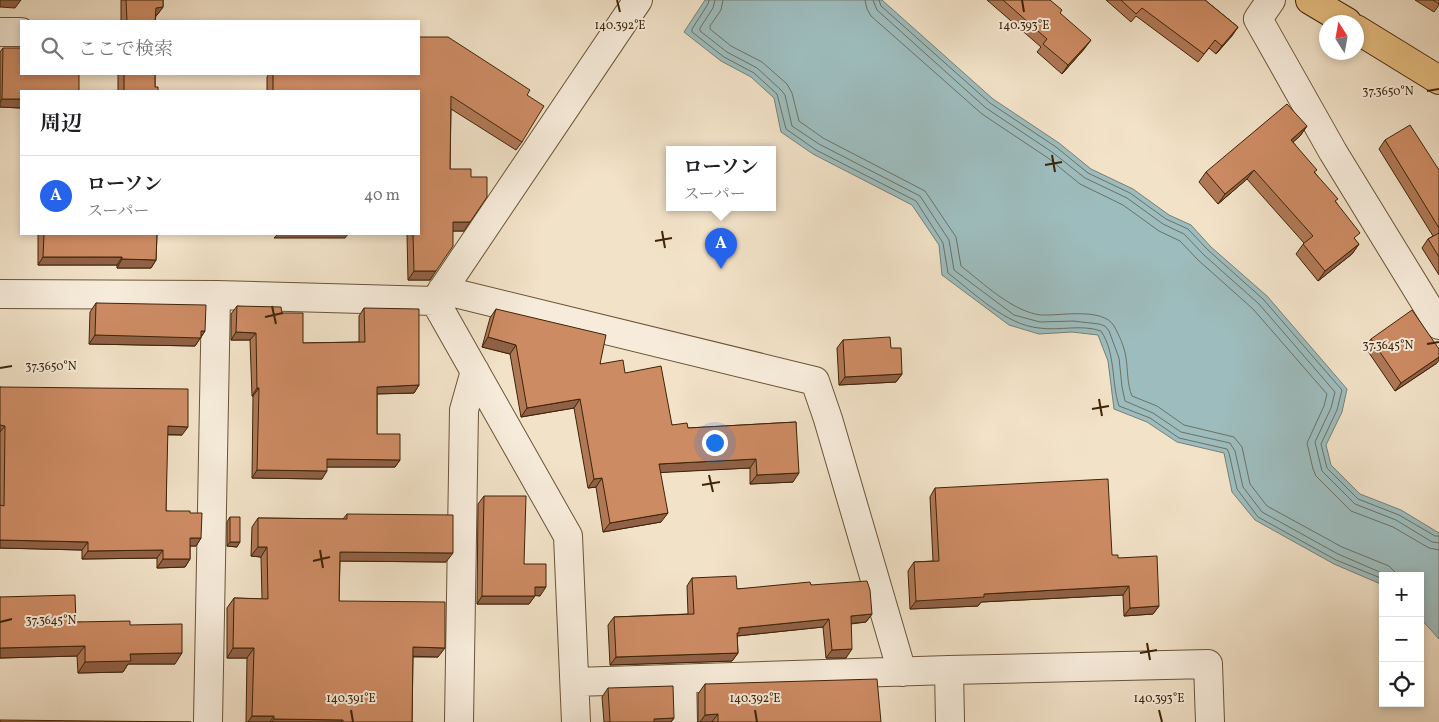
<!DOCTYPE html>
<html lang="ja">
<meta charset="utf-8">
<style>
body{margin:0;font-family:Vollkorn,"Noto Serif JP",serif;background:#f2f2f2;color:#202124}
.controls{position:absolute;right:15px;bottom:15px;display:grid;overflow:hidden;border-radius:0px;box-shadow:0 2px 8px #0003}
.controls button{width:45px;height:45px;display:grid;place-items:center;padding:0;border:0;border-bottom:1px solid #e0e0e0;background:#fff;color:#202124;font:25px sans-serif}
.compass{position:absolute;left:1319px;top:15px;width:45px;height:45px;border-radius:50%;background:#fff;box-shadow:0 2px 8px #0003;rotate:349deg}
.you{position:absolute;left:714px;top:442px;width:18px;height:18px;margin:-12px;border:4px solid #fff;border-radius:50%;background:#1a73e8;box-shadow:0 0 0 8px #1a73e833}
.badge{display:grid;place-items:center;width:32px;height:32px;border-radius:50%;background:#2563eb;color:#fff;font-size:16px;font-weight:700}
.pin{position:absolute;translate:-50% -41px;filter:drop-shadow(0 1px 2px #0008)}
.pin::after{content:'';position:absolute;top:26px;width:18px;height:15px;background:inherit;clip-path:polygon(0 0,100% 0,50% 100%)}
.popup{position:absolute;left:666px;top:146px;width:110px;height:65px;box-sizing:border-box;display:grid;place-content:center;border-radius:0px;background:#fff;filter:drop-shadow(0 1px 4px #0005);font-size:16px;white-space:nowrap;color:#757577}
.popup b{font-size:19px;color:#202124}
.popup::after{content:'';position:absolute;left:50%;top:100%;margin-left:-10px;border:10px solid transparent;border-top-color:#fff}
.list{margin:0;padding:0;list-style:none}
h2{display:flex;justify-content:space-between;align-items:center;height:65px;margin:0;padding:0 20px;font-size:21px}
h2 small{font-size:16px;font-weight:400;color:#757577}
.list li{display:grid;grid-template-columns:32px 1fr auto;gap:15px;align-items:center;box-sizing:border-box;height:80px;padding:0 20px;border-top:1px solid #e0e0e0}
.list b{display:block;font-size:19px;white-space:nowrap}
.list p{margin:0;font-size:16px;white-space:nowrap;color:#757577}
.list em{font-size:16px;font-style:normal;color:#757577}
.icon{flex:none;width:28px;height:28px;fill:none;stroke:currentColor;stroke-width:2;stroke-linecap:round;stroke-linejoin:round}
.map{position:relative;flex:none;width:1439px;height:722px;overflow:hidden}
.search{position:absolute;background:#fff;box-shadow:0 2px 8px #0003;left:20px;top:20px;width:400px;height:55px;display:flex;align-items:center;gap:12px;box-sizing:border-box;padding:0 18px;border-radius:0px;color:#757577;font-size:19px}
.panel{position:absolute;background:#fff;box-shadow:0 2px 8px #0003;left:20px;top:90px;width:400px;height:145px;border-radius:0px}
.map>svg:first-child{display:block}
.water{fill:#9dbcbd;stroke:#777f75}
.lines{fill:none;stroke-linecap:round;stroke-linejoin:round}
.shore{stroke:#6e7062;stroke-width:1}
.minor-casing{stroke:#6b5438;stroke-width:30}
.highway-casing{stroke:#3e2408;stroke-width:30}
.minor{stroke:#f7ecdb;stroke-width:28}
.highway{stroke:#e9c184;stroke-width:28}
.wall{fill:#b07856;stroke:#3e2408}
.shaded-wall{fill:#906146;stroke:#3e2408}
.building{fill:#cd8b64;stroke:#3e2408}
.ticks{fill:none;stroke:#3e2408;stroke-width:2}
.ticks-label{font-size:12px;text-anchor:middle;fill:#3e2408;stroke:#f7ecdb;stroke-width:4;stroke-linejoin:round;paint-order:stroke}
</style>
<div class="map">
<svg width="1439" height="722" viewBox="0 0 1439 722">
<rect width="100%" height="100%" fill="#f2e2c8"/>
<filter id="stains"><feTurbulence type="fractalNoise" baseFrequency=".004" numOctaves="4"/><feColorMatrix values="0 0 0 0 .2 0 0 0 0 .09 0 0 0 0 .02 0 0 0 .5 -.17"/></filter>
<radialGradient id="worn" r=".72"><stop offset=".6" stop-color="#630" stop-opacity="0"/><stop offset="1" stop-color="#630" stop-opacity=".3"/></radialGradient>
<path class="water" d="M705,0H882L993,99L1059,143L1091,169L1133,189L1169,215L1191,225L1211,247L1267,296L1347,389L1342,412L1326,445L1331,465L1360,494L1401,510L1439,533V639L1420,618V576H1383V585L1334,564L1255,520L1232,492L1224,453L1177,442L1147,422L1114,409L1108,361L1098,335L1072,332L1039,334L1009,325L942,275L939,245L912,205L813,154L781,132L774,98L751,77L721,61L684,32Z"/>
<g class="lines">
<path class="shore" d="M709,0L708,4L692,29V32L724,57L754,73L777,94L786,129L816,150L916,201L943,243L948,273C974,293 1006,325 1039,328C1060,331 1081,324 1101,331C1116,354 1111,381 1119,406L1150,418L1179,438L1227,449L1229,453L1237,489L1258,517L1336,560L1383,579
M715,0L713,8L700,28V31L727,52L757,68L781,90L785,95L792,126L819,144L920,196L949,240L954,270L1014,315L1040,322L1073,321L1099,324L1105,326L1109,331L1119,358L1122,387L1125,401L1153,413L1181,432L1230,443L1235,451L1243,487L1262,512L1338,554L1389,576
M723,0L721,10L710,26V29L731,46L762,62L787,84L792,93L799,121L823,138L925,191L956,237L961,266C983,283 1013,312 1041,315C1060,316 1103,307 1114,326C1119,335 1125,348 1126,358C1128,371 1127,384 1132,396L1157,406L1184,425L1234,437L1242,447L1250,484L1267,506L1342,547L1389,566L1399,576
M865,0L867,9L871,16L982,114L1048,158L1080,184L1123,205L1159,231L1180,241L1198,260L1253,309L1327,394L1324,406L1307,443L1313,469L1316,476L1351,511L1393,527L1429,548L1439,550
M873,0L877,10L986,108L1052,152L1085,178L1127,198L1163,224L1184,234L1204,255L1259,304L1335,392L1331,408L1315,442L1322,471L1355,504L1396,520L1432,542L1439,543
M879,0L881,6L990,103L1056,147L1088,173L1130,193L1166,219L1188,229L1208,250L1263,299L1342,390L1337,410L1321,444L1327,468L1358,499L1399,515L1435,536H1439"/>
<defs>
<path id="minor" d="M1271,0L1258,19L1333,152L1439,325
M0,32H21
M442,290L815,381L828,419L902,672
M0,294L216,295L435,301
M435,301L568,536L576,722
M435,301L638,0
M949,670L950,722
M682,679L683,722
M575,682L949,670L1208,664L1210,722
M208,722L216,295
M459,722L464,410L475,371"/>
<path id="highway" d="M1310,0L1347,22
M1356,29L1439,80"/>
</defs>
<use href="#minor" class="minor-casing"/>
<use href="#highway" class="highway-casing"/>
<use href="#minor" class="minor"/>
<use href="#highway" class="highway"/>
</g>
<path class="wall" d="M121,0H163V7L157,15L156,16L155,21H121Z
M987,0H1050L1085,48L1062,74L1037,52L1041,47Z
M1106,0H1205L1238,27L1216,54L1209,48L1198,62L1136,16L1131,22Z
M1415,0H1439V5L1434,12Z
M3,48L21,91V108L0,107V52Z
M118,74H155V87L158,91H118Z
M269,74H419L527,95L522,142L516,150L451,109L450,169L464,231H453L430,280H408L407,234H419V91H267V77Z
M1307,126L1300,136L1293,142L1336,202L1355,240L1359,244L1352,254L1318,281L1296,254L1304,243L1247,179L1218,204L1199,182L1206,172Z
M1385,140L1439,170V275L1422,248L1428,239L1433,236L1379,149Z
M38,234H157L156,260L151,268H117V265H38Z
M96,303L205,331L195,346L89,344L90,312Z
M237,306L282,313L303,343L359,342V316L364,308L419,385L414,393L377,394V434L400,460L395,467H327L322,479L252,478L253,396H252L250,340H231V314Z
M496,309L600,364L625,373L672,425L688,428L796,422L793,482L750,484V468L660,472L661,522L603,532L596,487L588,488L574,408L521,417L510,354L482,347L490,318Z
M1371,339L1437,363L1395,391L1365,347Z
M843,340L891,348L902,374L896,382L839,385L837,348Z
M0,387L182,435H167L166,511L190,513L201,538L196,546H190V559L185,567L157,568V558L82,559V550L0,548Z
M935,488L1118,558L1159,606L1153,614L1124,616L1123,595L981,602L978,606L910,609L908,571L914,562L933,561L930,497Z
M484,496L524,564L540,596L535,595L529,604H477L478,504Z
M347,514L446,562L340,561L339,601L438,657H413L412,722H246L247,658H227V608L234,598L262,599L261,557L251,556L252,527L258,518L343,519Z
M230,517L237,547L227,546V522Z
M692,578L737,589L811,585L872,614L866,622L851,624L846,658H826L823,627L737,636L738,653L732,661L610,665L608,625L614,617L688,614L687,586Z
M0,597L76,622L130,625L175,664H128L123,672L78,673L77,656L0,658Z
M705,684L881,722H698V694Z
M608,688L674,718L671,722H604L602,697Z"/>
<path class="shaded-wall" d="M0,0H21L15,8L0,7Z
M163,7L157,15L150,16L156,8Z
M1238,27L1232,36L1216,54L1222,46Z
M1091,40L1085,48L1062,74L1068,65Z
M2,99H21V108L0,107V103Z
M1307,126L1300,136L1284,150L1291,140Z
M1254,170L1247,179L1218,204L1225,194Z
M453,222H470L464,231H446Z
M278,234H348L345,238H274Z
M1359,244L1352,254L1318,281L1325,271Z
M43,257H122L117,265H38Z
M122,259L156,260L151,268H117Z
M414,271H436L430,280H408Z
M205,331L195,346L89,344L95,335Z
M236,332L256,333L250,340H231Z
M488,337L516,345L510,354L482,347Z
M1439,357V360L1437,363L1395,391L1401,383Z
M902,374L896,382L839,385L845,377Z
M419,385L414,393L371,394L377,387Z
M257,388H259L253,396H252Z
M580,399L574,408L521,417L527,408Z
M0,425L5,426L0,432Z
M168,426L188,427L182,435L162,434Z
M327,459L400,460L395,467H322Z
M756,459L750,468L653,473L659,464Z
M257,470L327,471L322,479L252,478Z
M799,473L793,482L750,484L757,475Z
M602,478L596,487L588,488L594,479Z
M668,513L661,522L603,532L610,523Z
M190,538H201L196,546H184Z
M0,540L88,542L82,550L0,548Z
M230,542H240L237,547L227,546Z
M258,547H267L261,557L251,556Z
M163,550L157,558L82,559L88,551Z
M340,552L453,553L446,562L334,561Z
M163,559H190L185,567L157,568Z
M1129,586L1123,595L981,602L978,606L910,609L916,601L984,594Z
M535,587H546L540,596L529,595Z
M482,596H535L529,604H477Z
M1159,606L1153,614L1124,616L1130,608Z
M872,614L866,622L845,624L851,616Z
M829,619L823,627L737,636L733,641L739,628Z
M85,646L77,656L0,658V648Z
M413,647L445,648L438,657L406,656Z
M233,648H254L247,658H227Z
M852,649L846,658H826L832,650Z
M182,653L175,664H128L123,672L78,673L85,662L130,654Z
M738,653L732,661L610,665L616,657Z
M718,714L712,722H700L705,715Z
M252,716H274L270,722H248Z
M674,718L671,722H652L654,719Z
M274,719L343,720L341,722H272Z"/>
<path class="building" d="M126,0H163V7L156,8L155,21H127Z
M1003,0H1050L1062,10L1060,13L1091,40L1068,65L1043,44L1047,39Z
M1121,0H1205L1238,27L1222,46L1215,40L1204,54L1142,8L1136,14Z
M1433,0H1439V4Z
M419,37H448L530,90L527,95L544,106L522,142L451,96L450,169H471V177H487V197L470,222H453V246L436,271H414L413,234H419V91H273V74H419Z
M3,48H21V74H79V91H21V99H2Z
M124,74H155V87H158V91H124Z
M1287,104L1307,126L1291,140L1317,170L1314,172L1338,199L1335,201L1360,233L1354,238L1359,244L1325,271L1303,244L1313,236L1254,170L1225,194L1206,172Z
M1410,125L1439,170V228L1385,140Z
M1439,233V257L1428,239Z
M44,234H157L156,260L122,259V257H43Z
M96,303L206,305L205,331H201V338L95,335Z
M237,306L281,307L282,313H303V343L365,342L364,308L419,309V385L377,387V434H400V460L327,459V471L257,470L259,388H257L256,333L236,332Z
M496,309L606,335L600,364L623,360L625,373L661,366L672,425L687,423L688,428L796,422L799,473L757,475L756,459L659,464L668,513L610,523L602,478L594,479L580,399L527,408L516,345L488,337Z
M1412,310L1439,349V357L1401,383L1371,339Z
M890,337L891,348H901L902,374L845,377L843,340Z
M0,387L188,389V427L168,426L166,511H190V513H202L201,538H190V559H163V550L88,551V542L0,540V505L4,506L5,426L0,425Z
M1108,479L1112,555H1118V558L1157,556L1159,606L1130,608L1129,586L984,594V597L916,601L914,562L939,561L935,488Z
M484,496H526L524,564H546V587H535V596H482Z
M347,514L453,515V553L340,552L339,601L445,602V648L413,647L412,722H343V720L274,719V716H252L254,648H233L234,598L268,599L267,547H258V518L347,519Z
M230,517H240V542H230Z
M736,576L737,589L810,582L811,585L867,581L870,590L872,614L851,616L852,649L832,650L829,619L739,628V633H737L738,653L616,657L614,617L694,614L692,578Z
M75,595L76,622L130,621V625L182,624V653L130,654L131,661L85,662V646L0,648V597Z
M877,679L881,722H718V714L705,715V684Z
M673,686L674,718L654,719V722H610L608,688Z
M0,720L191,722H0Z"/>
<path class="ticks" d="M617,0L620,12M1022,0L1024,12M1427,91L1439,89M1052,155L1055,172M1045,165L1062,162M662,231L665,248M655,241L672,238M272,306L276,324M265,317L283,313M1427,344L1439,342M0,368L12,366M1099,399L1102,416M1092,409L1109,406M709,475L713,492M702,485L720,482M320,550L323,568M313,561L330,557M0,622L12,619M1147,643L1150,660M1140,653L1157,650M351,710L353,722M755,710L757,722M1159,710L1162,722"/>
<g class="ticks-label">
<text x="1024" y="29">140.393°E</text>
<text x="620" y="29">140.392°E</text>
<text x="1388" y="95">37.3650°N</text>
<text x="1388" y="349">37.3645°N</text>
<text x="51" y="370">37.3650°N</text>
<text x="51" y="624">37.3645°N</text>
<text x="351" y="702">140.391°E</text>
<text x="755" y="702">140.392°E</text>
<text x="1159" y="702">140.393°E</text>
</g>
<rect width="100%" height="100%" filter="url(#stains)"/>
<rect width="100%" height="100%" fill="url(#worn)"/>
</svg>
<div class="controls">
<button>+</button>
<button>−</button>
<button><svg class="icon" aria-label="locate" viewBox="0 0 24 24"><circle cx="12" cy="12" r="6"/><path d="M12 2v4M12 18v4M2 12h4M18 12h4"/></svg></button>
</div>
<svg class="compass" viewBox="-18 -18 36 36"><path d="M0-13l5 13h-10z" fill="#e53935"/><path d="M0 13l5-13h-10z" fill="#757577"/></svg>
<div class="you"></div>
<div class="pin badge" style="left:721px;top:269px">A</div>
<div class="popup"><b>ローソン</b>スーパー</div>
<div class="search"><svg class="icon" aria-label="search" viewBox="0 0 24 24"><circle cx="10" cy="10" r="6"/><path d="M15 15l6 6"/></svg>ここで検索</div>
<section class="panel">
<h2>周辺<small></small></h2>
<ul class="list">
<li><span class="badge">A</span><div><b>ローソン</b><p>スーパー</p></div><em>40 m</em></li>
</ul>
</section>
</div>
